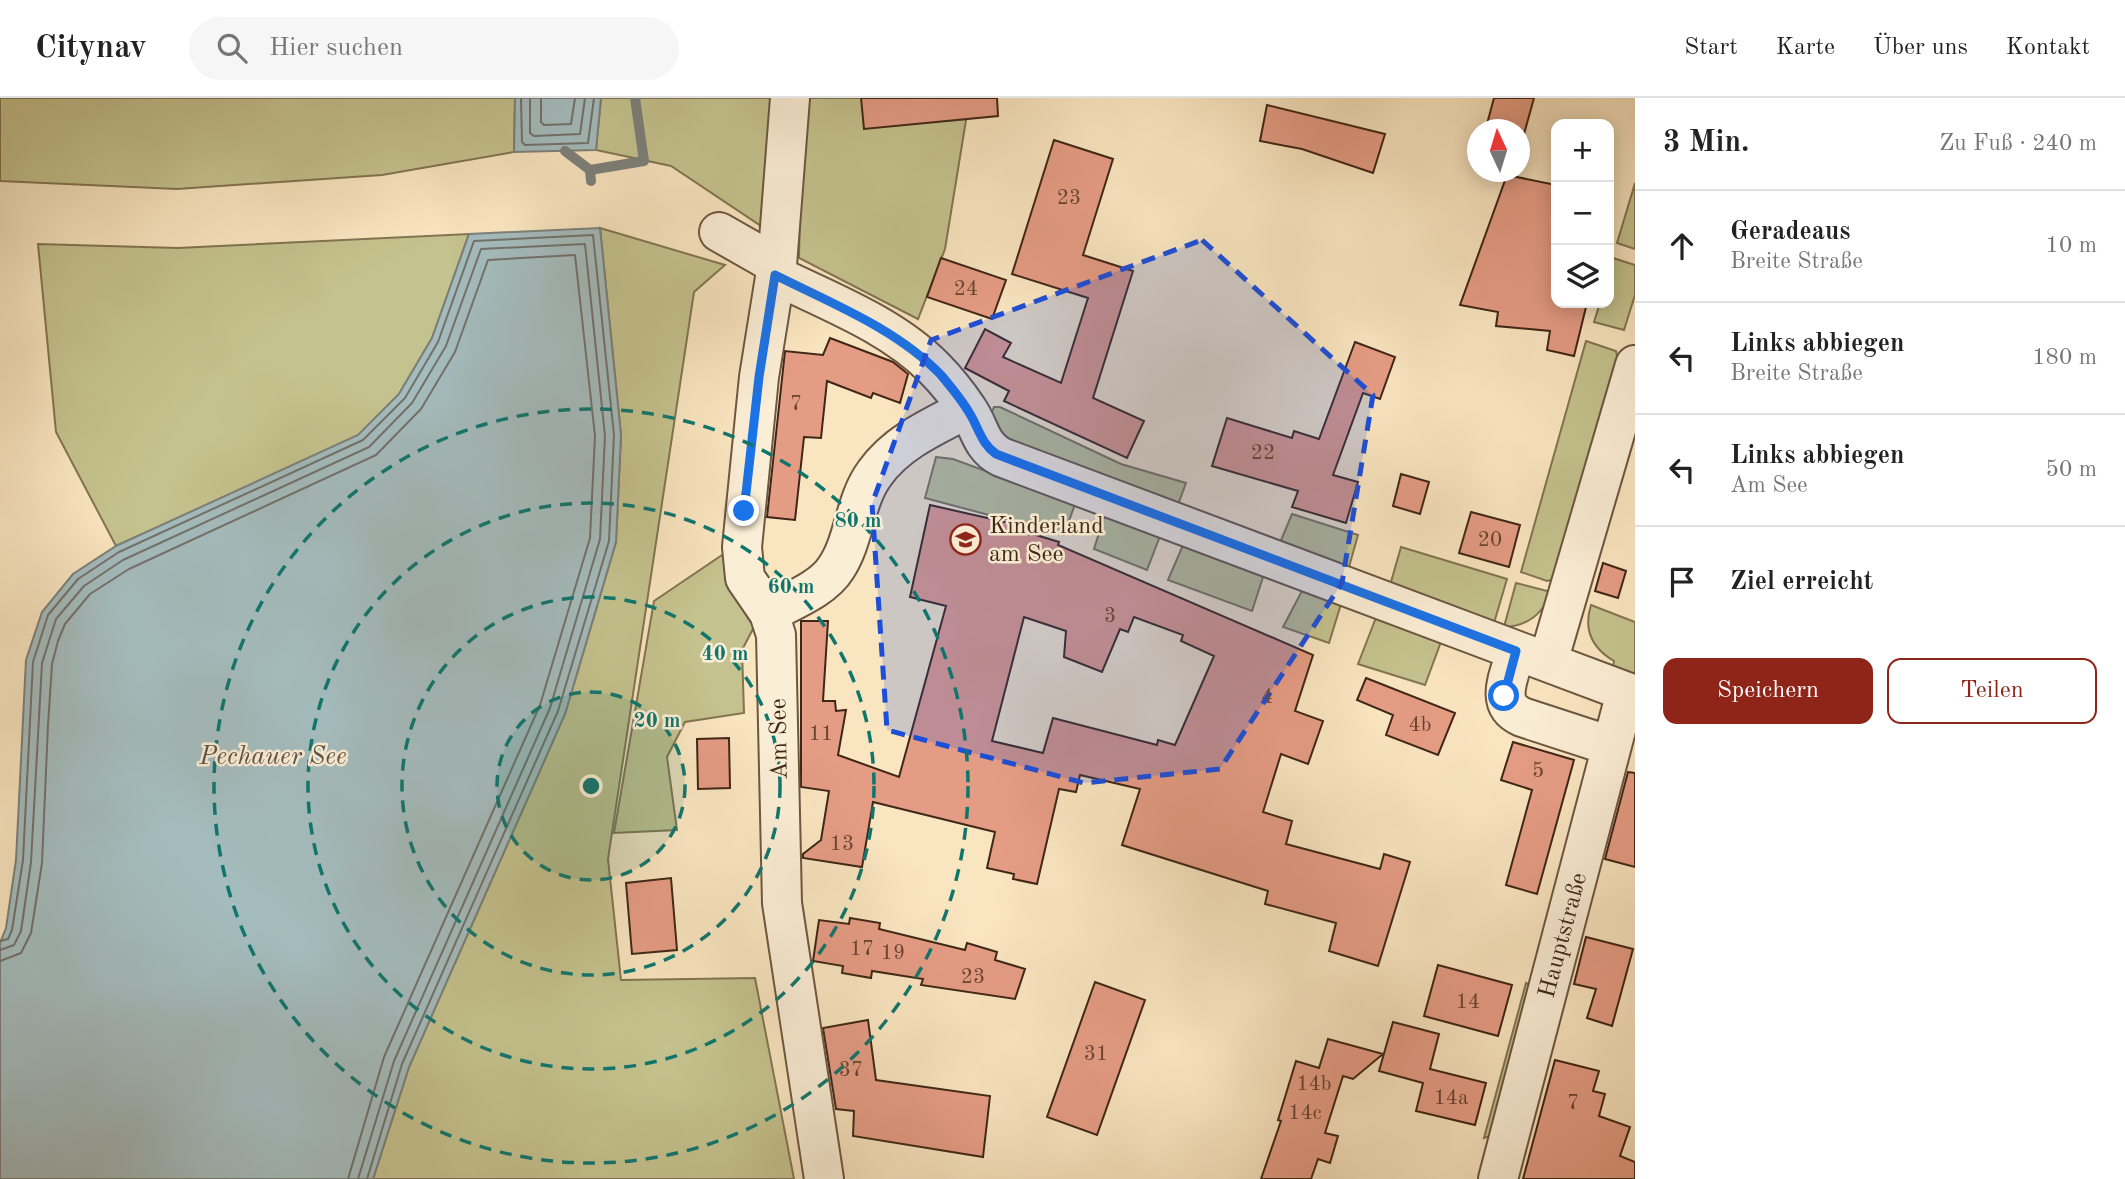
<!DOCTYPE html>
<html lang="de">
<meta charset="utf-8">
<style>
body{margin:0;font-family:"Old Standard TT",serif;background:#f6f6f6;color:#222}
.controls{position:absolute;right:21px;top:21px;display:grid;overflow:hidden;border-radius:14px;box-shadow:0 4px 18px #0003}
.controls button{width:63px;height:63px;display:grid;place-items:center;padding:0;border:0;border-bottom:2px solid #e0e0e0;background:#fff;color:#222;font:35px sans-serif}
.compass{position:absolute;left:1467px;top:21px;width:63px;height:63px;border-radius:50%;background:#fff;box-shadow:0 4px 18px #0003;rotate:356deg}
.stop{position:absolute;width:21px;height:21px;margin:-16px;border:5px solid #1a73e8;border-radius:50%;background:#fff}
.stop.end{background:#1a73e8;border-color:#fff;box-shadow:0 2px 7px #0008}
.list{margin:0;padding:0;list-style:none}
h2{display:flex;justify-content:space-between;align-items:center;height:91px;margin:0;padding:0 28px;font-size:30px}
h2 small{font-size:23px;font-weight:400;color:#767676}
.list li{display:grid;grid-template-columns:46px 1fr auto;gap:21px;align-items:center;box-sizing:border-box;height:112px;padding:0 28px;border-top:2px solid #e0e0e0}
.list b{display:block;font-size:26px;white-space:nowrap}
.list p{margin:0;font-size:23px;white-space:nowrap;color:#767676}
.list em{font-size:23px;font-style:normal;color:#767676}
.actions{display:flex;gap:14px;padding:21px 28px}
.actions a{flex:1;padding:16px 0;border:2px solid #8f2418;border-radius:14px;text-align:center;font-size:24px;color:#8f2418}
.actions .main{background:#8f2418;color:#fff}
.icon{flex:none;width:38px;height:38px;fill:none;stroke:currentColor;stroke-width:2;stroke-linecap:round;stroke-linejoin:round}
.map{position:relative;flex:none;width:1635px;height:1081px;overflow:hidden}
header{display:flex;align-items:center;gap:42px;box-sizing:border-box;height:98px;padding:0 35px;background:#fff;border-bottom:2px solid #e0e0e0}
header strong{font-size:33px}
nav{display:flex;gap:38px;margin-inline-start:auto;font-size:24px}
.search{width:490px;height:63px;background:#f6f6f6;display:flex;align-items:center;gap:18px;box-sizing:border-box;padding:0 24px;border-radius:38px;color:#767676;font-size:26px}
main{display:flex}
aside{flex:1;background:#fff}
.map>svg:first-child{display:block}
.green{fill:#c4c28e;stroke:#827452;stroke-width:2}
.water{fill:#a4bcbe;stroke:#7c807b;stroke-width:2}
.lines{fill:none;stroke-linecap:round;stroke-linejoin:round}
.shore{stroke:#72716a;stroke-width:2}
.stream{stroke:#7c807b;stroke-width:10}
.building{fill:#e59c84;stroke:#3f2616;stroke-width:2;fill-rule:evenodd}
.minor-casing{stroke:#6e5640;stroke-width:42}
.minor{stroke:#fbeed6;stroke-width:38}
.route{stroke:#1a73e8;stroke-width:9}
.marked{fill:#1d4ed8;fill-opacity:0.2;stroke:#1d4ed8;stroke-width:5;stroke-dasharray:14 9;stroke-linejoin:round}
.ring{fill:none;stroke:#0f766e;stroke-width:3.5;stroke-dasharray:12 9}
.labels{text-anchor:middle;stroke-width:5;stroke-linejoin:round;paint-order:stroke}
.number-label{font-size:21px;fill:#684432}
.poi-label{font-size:24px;fill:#3f2616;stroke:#fbeed6;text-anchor:start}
.street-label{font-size:24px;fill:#3f2616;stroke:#fbeed6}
.water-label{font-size:26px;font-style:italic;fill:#5d5348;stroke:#fbeed6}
.centre{fill:#0f766e;stroke:#fbeed6;stroke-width:3.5}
.ring-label{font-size:21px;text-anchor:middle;font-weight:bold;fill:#0f766e;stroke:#fbeed6;stroke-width:5;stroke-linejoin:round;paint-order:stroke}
</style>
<header>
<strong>Citynav</strong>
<div class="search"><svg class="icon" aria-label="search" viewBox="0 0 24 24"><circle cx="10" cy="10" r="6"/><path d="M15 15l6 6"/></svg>Hier suchen</div>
<nav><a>Start</a><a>Karte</a><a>Über uns</a><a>Kontakt</a></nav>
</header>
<main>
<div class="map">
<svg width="1635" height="1081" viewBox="0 0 1635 1081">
<rect width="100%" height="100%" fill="#f9e5c0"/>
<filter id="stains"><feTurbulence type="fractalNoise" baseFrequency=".00286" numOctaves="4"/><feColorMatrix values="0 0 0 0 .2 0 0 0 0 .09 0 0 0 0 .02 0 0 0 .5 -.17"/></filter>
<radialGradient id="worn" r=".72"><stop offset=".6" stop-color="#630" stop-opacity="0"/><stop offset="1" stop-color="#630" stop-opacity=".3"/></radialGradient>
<path class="green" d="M0,0H515L514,54L382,77L177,91L0,83Z
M601,0H775L767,132L671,68L596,52Z
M802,0H967L968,10L945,151L918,221L799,160Z
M1635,85V151L1617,145Z
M600,130L725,167L694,194L608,761L621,882L755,880L794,1081H373L409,969L565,616L616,444L621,337Z
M469,136L432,240L399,296L358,338L116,448L56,334L38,146L178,150Z
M1613,160L1635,167V197L1624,232L1594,224L1600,205H1609V175Z
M1586,243L1616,253L1618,262L1556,481L1547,483L1521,474Z
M994,309H1000L1121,366L1186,385L1176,412L1007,349L990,318Z
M936,359L953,361L1075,406L1064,437L925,400Z
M1105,416L1160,438L1147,472L1094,451Z
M1292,416L1358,437L1349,469L1279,447Z
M1183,447L1264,476L1252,513L1168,482Z
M1401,449L1507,481L1494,525L1393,490L1391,484Z
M728,453C731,479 738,508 754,529L742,552L744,615L685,624L667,659L677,732L614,735L654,503Z
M1516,485L1551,494C1543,516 1528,528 1504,529Z
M1303,491L1341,506L1329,545L1283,529Z
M1591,507L1635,524V582L1612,574L1614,563C1592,550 1583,532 1591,507Z
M1377,517L1442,541L1425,587L1358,566Z
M1526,885L1531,887L1490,1038L1484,1040Z"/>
<path class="water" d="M515,0H601L596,52L514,54Z
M600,130L621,337L616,444L565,616L409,969L373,1081H0V845L6,830L16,762L26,562L42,514L73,476L116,448L358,337L399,296L432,240L469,136Z"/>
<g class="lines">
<path class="shore" d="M521,0L522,44L525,47L588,45L594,0
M530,0V35L534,38L580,36L585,0
M541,0V24L544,27L571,26L575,0
M0,843L8,841L12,832L23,762L33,564L48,517L78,481L119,454L363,342L405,300L438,244L474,143L593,137L614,337L609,443L558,613L402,966L367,1081
M0,852L14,847L21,833L31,764L42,565L56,521L84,488L123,462L369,349L412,305L446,248L481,151L585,146L605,338L600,441L550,610L394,963L358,1081
M0,863L21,855L31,835L42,765L48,627L52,566L58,543L65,526L90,496L129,471L376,357L421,311L455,254L488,162L575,157L595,338L590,440L540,607L384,959L348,1081"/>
<path class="stream" d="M565,53L590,72
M591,83L590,72L644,63L635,0"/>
</g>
<path class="building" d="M861,0H997L998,18L864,31Z
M1494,0H1534L1524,36L1520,35V32L1487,26Z
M1267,7L1385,36L1373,75L1302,51L1260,43Z
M1054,42L1113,61L1083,157L1133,173L1093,300L1144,323L1127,360L1004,303L1009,293L965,270L985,231L1011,245L1003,259L1061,285L1088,200L1012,176Z
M1507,77L1556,87V205H1587L1574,258L1547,252L1550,233L1496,228L1498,214L1460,207Z
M941,160L1006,182L992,221L927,199Z
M830,240L893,264L908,276L900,305L873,295L871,300L827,283L821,340L804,339L795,422L767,419L785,253L823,257Z
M1355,244L1395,259L1380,301L1363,295L1333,377L1358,384L1346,425L1292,409L1298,393L1212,368L1227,320L1292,340L1294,333L1319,341Z
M1401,376L1429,384L1420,416L1393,408Z
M930,407L1014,426L1013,430L1059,444L1058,447L1313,557L1295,613L1323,623L1308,666L1281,656L1263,714L1292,723L1286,746L1380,771L1384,756L1410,764L1378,868L1329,853L1336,825L1265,806L1268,793L1122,747L1140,691L1080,677L1076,694L1059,691L1037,786L1013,781L1014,776L987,770L995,734L873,704L862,769L803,760V756L821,742L829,693L801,689V523H828L823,603H835L836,613L846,612L838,657L899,679L946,508L910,499ZM1024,519L1066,533L1064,559L1102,574L1120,531L1128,534L1134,519L1183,537L1181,543L1214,558L1175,647L1158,642L1157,647L1053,620L1043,655L992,643Z
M1471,414L1520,427L1509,469L1459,455Z
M1603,465L1626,473L1618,500L1595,493Z
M1366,580L1455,615L1438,657L1386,637L1393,617L1357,602Z
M729,640L730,690L698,691L697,641Z
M1513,644L1574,662L1537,796L1506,787L1532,692L1501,682Z
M1628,674L1635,675V769L1605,761Z
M671,780L677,852L632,856L626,785Z
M850,820L880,825L879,831L965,852L967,845L997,854L995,862L1025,871L1015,901L921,887L923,881L872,873L871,880L842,875L843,868L813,863L819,822L849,826Z
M1586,839L1633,851L1612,928L1587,920L1596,891L1574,886Z
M1438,867L1512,887L1498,938L1424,918Z
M1095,884L1145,902L1097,1037L1047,1019Z
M868,922L876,982L990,998L983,1059L853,1038L854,1013L836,1011L823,930Z
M1393,924L1439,936L1430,971L1486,985L1475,1027L1416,1013L1423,985L1379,973Z
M1328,941L1383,956L1353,981L1343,978L1325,1035L1338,1038L1330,1065L1318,1061L1311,1081H1261L1281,1023L1278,1022L1296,963L1319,970Z
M1555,962L1599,973L1593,993L1605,996L1599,1018L1630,1029L1620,1058L1635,1064V1081H1523Z"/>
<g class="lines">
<defs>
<path id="minor" d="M790,0L777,167L759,279L742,449L745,480L769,515L776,537L782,805L824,1081
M719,134L777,167
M775,177C828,203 892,227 934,270C946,282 958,297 968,312C980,329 980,348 1001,359L1635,597
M769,515C791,503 823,491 836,470C855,442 854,403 875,375C897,344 934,328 967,311
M1516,553C1510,577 1493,606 1522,619L1611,648
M1548,564L1635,267
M1498,1081L1626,594"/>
</defs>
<use href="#minor" class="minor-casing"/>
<use href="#minor" class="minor"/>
</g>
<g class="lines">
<path class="route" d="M744,413L759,279L775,177C831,205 897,231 941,277C951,289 962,302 970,316C979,331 981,345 996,356L1516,553L1504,598"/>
</g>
<path class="marked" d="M1202,142L1373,297L1342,485L1220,671L1084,685L887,632L872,406L931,242Z"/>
<circle cx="591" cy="688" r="94" fill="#0f766e" fill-opacity=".12"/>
<g class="ring">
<circle cx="591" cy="688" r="94"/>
<circle cx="591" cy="688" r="189"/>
<circle cx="591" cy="688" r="283"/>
<circle cx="591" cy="688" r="377"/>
</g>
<defs>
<symbol id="school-ring" viewBox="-11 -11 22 22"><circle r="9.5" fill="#fbeed6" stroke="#8f2418" stroke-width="1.5"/><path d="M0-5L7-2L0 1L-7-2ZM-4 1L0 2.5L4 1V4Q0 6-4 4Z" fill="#8f2418"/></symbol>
</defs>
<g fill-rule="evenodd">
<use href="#school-ring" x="948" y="424" width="35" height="35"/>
</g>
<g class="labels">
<g class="number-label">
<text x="1069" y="106">23</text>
<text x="966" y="197">24</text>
<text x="796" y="312">7</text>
<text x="1263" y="361">22</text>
<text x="1490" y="448">20</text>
<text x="1110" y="524">3</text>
<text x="1267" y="605">4</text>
<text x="1420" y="633">4b</text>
<text x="821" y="642">11</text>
<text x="1538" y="679">5</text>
<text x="842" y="752">13</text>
<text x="862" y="857">17</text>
<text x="893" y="861">19</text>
<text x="973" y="885">23</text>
<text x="1468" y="910">14</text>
<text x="1096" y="962">31</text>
<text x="851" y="978">37</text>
<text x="1314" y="992">14b</text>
<text x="1451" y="1006">14a</text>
<text x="1573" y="1011">7</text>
<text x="1305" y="1021">14c</text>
</g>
<g class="poi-label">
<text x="989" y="435">Kinderland<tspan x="989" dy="28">am See</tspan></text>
</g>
<g class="street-label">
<text transform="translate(778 641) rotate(-91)" y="8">Am See</text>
<text transform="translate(1562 837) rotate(-75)" y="8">Hauptstraße</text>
</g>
<g class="water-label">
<text x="273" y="666">Pechauer See</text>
</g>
</g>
<circle cx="591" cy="688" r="10" class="centre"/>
<g class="ring-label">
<text x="858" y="429">80 m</text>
<text x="791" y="495">60 m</text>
<text x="725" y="562">40 m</text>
<text x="657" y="629">20 m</text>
</g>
<rect width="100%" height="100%" filter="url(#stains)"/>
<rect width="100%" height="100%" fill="url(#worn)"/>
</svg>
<div class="controls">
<button>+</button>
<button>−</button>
<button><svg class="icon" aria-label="layers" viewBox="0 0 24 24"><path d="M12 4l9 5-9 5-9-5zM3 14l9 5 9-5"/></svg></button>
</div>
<svg class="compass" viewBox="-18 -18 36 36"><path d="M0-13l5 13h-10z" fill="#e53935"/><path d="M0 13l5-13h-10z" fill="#767676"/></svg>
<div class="stop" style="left:1504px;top:598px"></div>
<div class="stop end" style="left:744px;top:413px"></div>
</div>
<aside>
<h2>3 Min.<small>Zu Fuß · 240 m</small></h2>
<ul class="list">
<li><svg class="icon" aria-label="ahead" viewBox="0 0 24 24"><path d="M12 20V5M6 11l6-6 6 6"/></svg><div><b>Geradeaus</b><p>Breite Straße</p></div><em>10 m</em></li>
<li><svg class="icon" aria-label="left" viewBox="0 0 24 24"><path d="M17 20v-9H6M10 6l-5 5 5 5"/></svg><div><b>Links abbiegen</b><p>Breite Straße</p></div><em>180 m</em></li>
<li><svg class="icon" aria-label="left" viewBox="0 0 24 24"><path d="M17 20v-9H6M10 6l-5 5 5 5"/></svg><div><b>Links abbiegen</b><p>Am See</p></div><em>50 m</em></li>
<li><svg class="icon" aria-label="arrive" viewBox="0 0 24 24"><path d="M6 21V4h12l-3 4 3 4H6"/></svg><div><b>Ziel erreicht</b></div></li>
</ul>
<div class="actions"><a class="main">Speichern</a><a>Teilen</a></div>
</aside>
</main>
